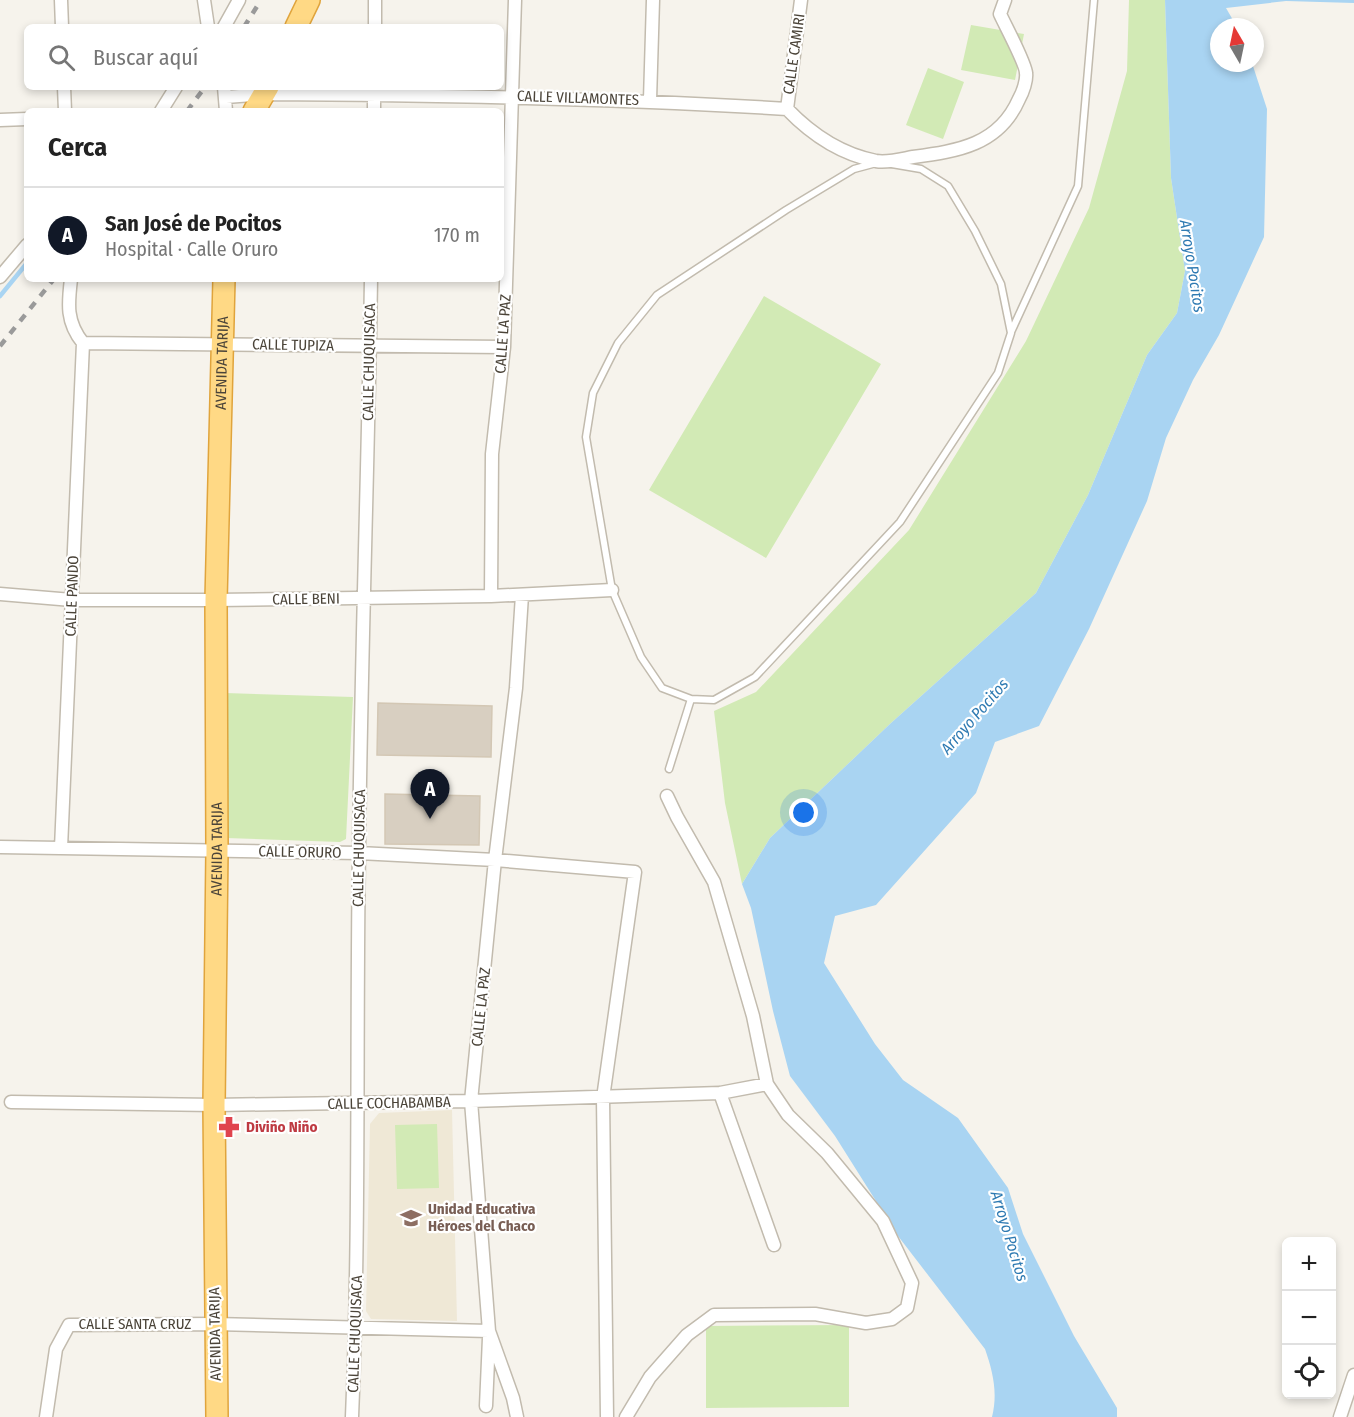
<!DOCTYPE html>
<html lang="es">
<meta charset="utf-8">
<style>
body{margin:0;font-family:"Fira Sans Condensed",sans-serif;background:#f6f6f6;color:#222}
.controls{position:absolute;right:18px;bottom:18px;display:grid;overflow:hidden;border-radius:9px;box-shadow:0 3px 9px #0003}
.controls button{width:54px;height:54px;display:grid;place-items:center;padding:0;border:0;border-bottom:2px solid #e0e0e0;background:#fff;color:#222;font:30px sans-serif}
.compass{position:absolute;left:1210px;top:18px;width:54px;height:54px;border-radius:50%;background:#fff;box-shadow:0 3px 9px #0003;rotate:351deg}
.you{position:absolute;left:804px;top:813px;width:21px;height:21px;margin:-15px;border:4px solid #fff;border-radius:50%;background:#1a73e8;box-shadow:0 0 0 9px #1a73e833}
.badge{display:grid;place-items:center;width:39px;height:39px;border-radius:50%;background:#111827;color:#fff;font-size:20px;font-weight:700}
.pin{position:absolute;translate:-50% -50px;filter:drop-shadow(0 2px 3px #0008)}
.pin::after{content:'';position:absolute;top:32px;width:21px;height:18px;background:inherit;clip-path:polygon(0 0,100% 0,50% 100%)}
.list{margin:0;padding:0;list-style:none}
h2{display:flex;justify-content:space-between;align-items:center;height:78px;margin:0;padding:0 24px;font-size:26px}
h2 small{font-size:20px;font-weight:400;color:#767676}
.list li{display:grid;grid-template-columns:39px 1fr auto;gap:18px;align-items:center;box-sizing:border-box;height:96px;padding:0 24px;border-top:2px solid #e0e0e0}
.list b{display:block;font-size:22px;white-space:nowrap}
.list p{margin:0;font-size:20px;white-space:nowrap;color:#767676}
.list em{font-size:20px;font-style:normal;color:#767676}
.icon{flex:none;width:33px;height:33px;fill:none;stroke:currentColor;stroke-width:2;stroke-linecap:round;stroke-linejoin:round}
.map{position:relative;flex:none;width:1354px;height:1417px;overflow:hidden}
.search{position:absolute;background:#fff;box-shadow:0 3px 9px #0003;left:24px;top:24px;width:480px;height:66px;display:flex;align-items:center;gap:15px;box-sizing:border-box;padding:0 21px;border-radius:9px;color:#767676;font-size:22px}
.panel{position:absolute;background:#fff;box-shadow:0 3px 9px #0003;left:24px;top:108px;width:480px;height:174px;border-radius:9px}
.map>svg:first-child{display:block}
.education{fill:#efe8d6}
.green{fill:#d2eab5}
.water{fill:#a9d4f2}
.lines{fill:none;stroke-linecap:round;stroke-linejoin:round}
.stream{stroke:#a9d4f2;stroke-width:4.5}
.building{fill:#d8cfc1;stroke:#d3c7b4;stroke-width:1.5}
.service-casing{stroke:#c2bbae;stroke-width:9}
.minor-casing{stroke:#c2bbae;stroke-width:15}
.trunk-casing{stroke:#e0a43c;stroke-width:24}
.service{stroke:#fff;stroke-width:6}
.minor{stroke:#fff;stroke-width:12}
.trunk{stroke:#ffd985;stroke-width:21}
.rail{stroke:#9a9a9a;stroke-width:4.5;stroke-dasharray:8 8;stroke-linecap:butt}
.labels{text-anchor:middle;stroke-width:4.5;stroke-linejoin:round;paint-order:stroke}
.street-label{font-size:15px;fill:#4b4439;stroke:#fff}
.health-label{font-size:15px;font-weight:bold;fill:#be3a42;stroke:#fff;text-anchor:start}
.education-label{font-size:15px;font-weight:bold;fill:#785e54;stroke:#fff;text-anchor:start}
.water-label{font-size:16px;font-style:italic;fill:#2e7ab2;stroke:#fff}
</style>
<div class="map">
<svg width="1354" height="1417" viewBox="0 0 1354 1417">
<rect width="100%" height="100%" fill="#f6f3ec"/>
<path class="education" d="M452,1110L457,1321L371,1319L366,1311L370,1124L379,1113Z"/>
<path class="green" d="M1129,0H1165L1171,178L1185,271L1177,313L1147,355L1088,495L1036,593L891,723L770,838L742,884L725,803L714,711L756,692L909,530L1026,341L1089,208L1127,71Z
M971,25L1024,34L1015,80L961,70Z
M928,68L964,82L943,139L906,125Z
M764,296L881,364L766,558L649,490Z
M225,693L353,697L346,839L340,842L226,838Z
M437,1124L439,1188L397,1189L395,1125Z
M849,1325V1407L706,1408V1326Z"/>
<path class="water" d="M1165,0H1354V3L1286,1L1226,8L1237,27H1219V63H1252L1267,109L1264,237L1219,335L1193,380L1166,438L1147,501L1089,629L1039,726L995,742L976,793L876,905L835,916L824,963L875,1044L903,1080L958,1118L1008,1188L1023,1234L1074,1336L1117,1408V1417H992C998,1393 993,1372 985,1349L898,1236L835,1136L790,1076L773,1011L751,908L742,884L770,838L891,723L1036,593L1088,495L1147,355L1177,313L1185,271L1171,178Z"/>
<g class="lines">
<path class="stream" d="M0,296L27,263"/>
</g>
<path class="building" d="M378,703L492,706L491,757L377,755Z
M385,794L480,796L479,845L385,844Z"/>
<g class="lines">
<defs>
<path id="service" d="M880,162L921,169L948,186L975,231L1001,284L1011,333L998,373L900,522L755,677L714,700L691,699L662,688L641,657L612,590L586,437L593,393L618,343L657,295L786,210L854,169Z
M1011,332L1078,186L1094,0
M669,769L691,699"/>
<path id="minor" d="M61,0L62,27
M204,0L208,27
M224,27L239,0
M375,27V0
M64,87L65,111
M224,87L226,111
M226,97L265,94C439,95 613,98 787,109
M650,100L653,0
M787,109C812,135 840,154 876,161C888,163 902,159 913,157C958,151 999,145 1019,99C1023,92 1027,80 1026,73C1026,64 1005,25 1000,14L1005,0
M787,109L801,0
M161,111L176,87
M374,111V88
M0,120L27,119
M0,277L27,245
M71,279C68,304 66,322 83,343
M83,343L504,347
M0,594L72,600H216L491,596L612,590
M491,596L492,454L504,347L515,0
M0,847L359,853L495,860L635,872L603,1098L607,1417
M61,848L83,343
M720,1093L774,1245
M11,1102L214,1105L471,1101L720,1093L767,1084
M486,1406L489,1338
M46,1417L56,1349L69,1325L215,1324L489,1331
M352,1417C360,1228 356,1040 359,851C361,660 368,470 371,279
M517,1417L513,1398L489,1331L471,1101L495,860L516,688L522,595
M626,1417L650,1377L687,1335L714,1315L815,1314L866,1323L892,1319L907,1308L912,1283L883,1221L827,1153L788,1115L767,1084L753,1016L714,882L677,817L667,796
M1340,1417L1354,1375"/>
<g id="trunk">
<path d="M296,27L309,0"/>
<path d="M254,111L268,87"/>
<path id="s1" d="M217,1417L214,1105L217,850L216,600L224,279"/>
</g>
</defs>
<use href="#service" class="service-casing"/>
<use href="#minor" class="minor-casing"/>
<use href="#trunk" class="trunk-casing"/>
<use href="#service" class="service"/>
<use href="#minor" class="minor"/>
<use href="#trunk" class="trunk"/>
<path class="rail" d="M244,27L261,0
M187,111L205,87
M0,346L54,279"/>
</g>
<defs>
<symbol id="pharmacy-bare" viewBox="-9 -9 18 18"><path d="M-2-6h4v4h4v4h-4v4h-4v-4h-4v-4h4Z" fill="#e0444e" stroke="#fff" stroke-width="2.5" paint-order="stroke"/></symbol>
<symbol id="school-bare" viewBox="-9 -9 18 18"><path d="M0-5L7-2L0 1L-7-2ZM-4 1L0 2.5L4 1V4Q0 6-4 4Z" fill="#8d6e63" stroke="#fff" stroke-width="2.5" paint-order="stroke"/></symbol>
</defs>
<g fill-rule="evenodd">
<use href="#pharmacy-bare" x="214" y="1112" width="30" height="30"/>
<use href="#school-bare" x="396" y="1203" width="30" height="30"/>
</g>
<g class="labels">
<g class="street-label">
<text transform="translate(794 54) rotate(-82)" y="5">CALLE CAMIRI</text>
<text transform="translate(578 98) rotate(2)" y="5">CALLE VILLAMONTES</text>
<text transform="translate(503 334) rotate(-86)" y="5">CALLE LA PAZ</text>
<text transform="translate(293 345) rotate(1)" y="5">CALLE TUPIZA</text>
<text dy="5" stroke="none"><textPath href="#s1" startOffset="1054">AVENIDA TARIJA</textPath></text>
<text transform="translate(369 362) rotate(-89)" y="5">CALLE CHUQUISACA</text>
<text transform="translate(72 596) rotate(-88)" y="5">CALLE PANDO</text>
<text transform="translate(306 599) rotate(-1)" y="5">CALLE BENI</text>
<text dy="5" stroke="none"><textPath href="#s1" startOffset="568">AVENIDA TARIJA</textPath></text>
<text transform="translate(359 848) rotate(-89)" y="5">CALLE CHUQUISACA</text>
<text transform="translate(300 852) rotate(1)" y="5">CALLE ORURO</text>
<text transform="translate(481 1007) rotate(-84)" y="5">CALLE LA PAZ</text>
<text transform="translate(389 1103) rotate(-1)" y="5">CALLE COCHABAMBA</text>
<text x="135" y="1329">CALLE SANTA CRUZ</text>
<text transform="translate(215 1334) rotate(-91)" y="5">AVENIDA TARIJA</text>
<text transform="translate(355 1334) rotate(-88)" y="5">CALLE CHUQUISACA</text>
</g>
<g class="health-label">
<text x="246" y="1132">Diviño Niño</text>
</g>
<g class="education-label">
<text x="428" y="1214">Unidad Educativa<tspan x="428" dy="17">Héroes del Chaco</tspan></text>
</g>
<g class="water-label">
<text transform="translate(1193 266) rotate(81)" y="6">Arroyo Pocitos</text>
<text transform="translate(974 716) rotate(-49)" y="6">Arroyo Pocitos</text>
<text transform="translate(1010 1236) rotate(73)" y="6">Arroyo Pocitos</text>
</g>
</g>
</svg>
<div class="controls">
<button>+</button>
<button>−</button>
<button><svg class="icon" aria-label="locate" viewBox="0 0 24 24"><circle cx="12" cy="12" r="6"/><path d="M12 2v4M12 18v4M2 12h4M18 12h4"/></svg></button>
</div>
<svg class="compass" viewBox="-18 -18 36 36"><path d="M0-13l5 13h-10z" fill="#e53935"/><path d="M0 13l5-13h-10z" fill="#767676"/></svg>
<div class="you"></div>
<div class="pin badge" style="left:430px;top:819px">A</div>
<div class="search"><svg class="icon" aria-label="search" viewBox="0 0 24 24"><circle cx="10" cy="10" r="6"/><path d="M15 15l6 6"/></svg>Buscar aquí</div>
<section class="panel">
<h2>Cerca<small></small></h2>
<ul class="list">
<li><span class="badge">A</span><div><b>San José de Pocitos</b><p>Hospital · Calle Oruro</p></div><em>170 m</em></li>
</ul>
</section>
</div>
